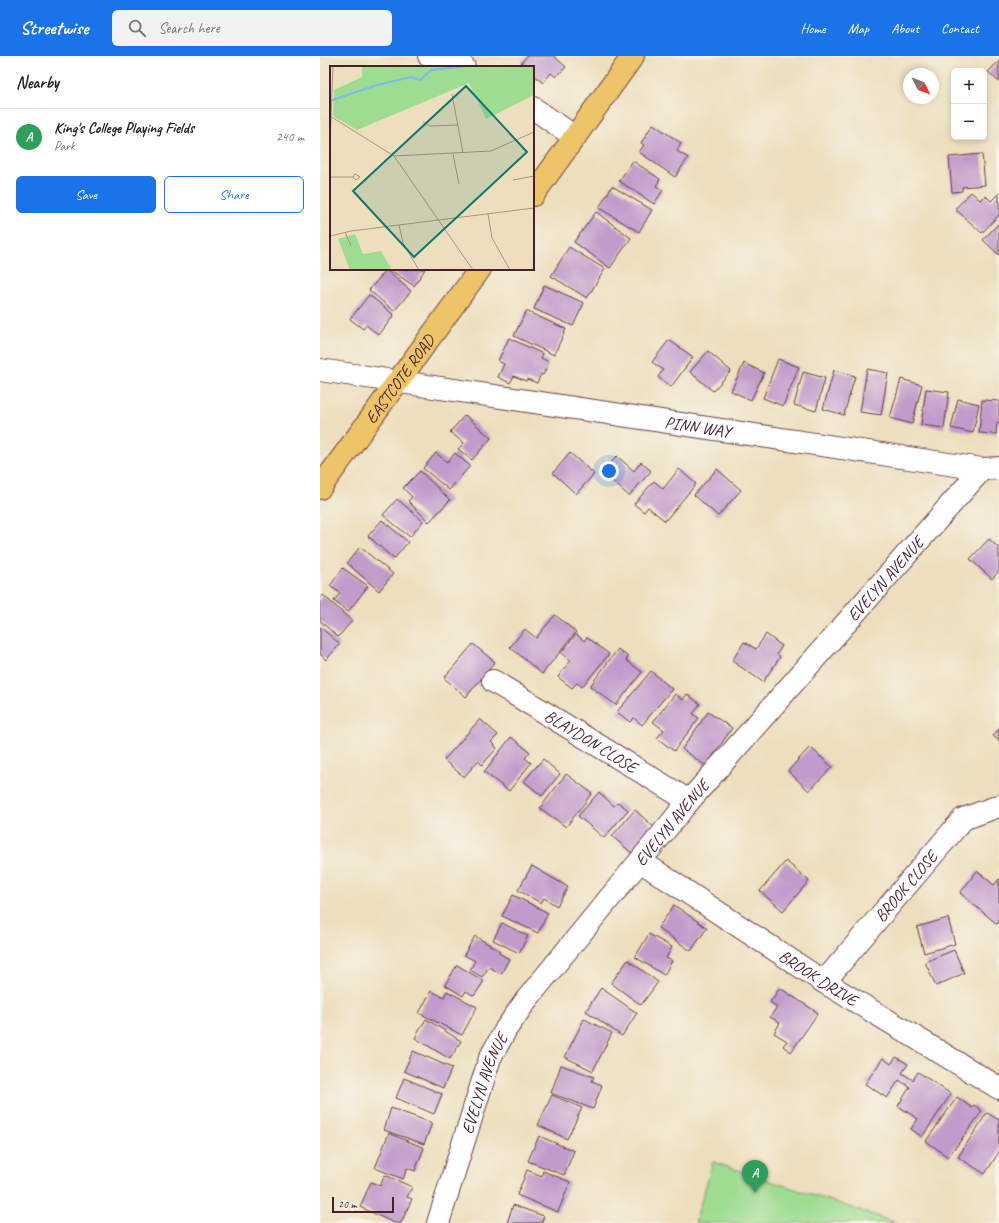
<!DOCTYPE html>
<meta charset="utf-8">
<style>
body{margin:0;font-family:Caveat,sans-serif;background:#f2f2f2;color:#222}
.controls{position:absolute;right:12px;top:12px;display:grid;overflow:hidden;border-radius:6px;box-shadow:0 2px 6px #0003}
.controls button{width:36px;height:36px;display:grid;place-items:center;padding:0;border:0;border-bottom:1px solid #e0e0e0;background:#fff;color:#222;font:20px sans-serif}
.compass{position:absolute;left:583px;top:12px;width:36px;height:36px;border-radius:50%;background:#fff;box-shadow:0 2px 6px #0003;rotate:133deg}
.scale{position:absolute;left:12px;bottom:10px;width:62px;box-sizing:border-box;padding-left:4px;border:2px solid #4a1f2b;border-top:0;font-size:11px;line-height:14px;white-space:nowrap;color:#4a1f2b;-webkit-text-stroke:3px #f7f3e8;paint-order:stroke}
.you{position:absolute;left:289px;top:415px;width:14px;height:14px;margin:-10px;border:3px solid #fff;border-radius:50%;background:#1a73e8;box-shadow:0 0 0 6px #1a73e833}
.badge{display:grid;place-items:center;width:26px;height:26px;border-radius:50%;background:#1a73e8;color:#fff;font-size:13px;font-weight:700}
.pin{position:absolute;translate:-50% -33px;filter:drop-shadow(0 1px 2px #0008)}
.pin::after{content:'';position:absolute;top:21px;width:14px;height:12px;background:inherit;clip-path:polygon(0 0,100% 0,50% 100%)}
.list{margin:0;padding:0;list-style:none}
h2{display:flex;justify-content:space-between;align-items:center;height:52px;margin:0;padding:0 16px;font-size:17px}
h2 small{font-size:13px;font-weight:400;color:#767676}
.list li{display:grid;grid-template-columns:26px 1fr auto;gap:12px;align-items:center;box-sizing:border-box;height:56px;padding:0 16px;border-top:1px solid #e0e0e0}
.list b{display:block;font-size:15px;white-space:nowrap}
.list p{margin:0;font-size:13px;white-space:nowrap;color:#767676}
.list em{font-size:13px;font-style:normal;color:#767676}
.actions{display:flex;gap:8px;padding:12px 16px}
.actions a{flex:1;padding:9px 0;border:1px solid #1a73e8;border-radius:6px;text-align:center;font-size:14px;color:#1a73e8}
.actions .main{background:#1a73e8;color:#fff}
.icon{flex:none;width:22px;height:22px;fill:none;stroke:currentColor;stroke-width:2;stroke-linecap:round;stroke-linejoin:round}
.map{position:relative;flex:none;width:679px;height:1167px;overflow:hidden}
header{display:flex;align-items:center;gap:24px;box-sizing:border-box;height:56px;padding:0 20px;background:#1a73e8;color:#fff}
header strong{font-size:19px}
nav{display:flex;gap:22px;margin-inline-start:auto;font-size:14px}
.search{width:280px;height:36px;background:#f2f2f2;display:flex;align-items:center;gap:10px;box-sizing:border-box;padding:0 14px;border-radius:6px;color:#767676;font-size:15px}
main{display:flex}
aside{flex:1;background:#fff}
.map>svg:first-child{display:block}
.green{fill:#9edc91;stroke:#747e5e}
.building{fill:#c19bcb}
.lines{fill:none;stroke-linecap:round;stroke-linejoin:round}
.minor-casing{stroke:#623c41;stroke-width:24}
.major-casing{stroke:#623c41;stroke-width:24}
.minor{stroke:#fff;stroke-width:22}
.major{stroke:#eec469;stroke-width:22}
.labels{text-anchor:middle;stroke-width:4;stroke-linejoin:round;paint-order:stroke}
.street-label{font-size:17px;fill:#4a1f2b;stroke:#f7f3e8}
.inset-river{fill:none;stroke:#7abbef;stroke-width:2}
.inset-road{fill:none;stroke:#ac9283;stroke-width:1}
.view{fill:#0f766e;fill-opacity:0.15;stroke:#0f766e;stroke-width:2}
.inset-edge{fill:none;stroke:#4a1f2b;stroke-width:2}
</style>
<header>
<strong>Streetwise</strong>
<div class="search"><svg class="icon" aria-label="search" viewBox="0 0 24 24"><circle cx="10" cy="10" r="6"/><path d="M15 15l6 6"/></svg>Search here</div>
<nav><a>Home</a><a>Map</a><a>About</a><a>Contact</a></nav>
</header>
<main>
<aside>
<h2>Nearby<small></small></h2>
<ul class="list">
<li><span class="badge" style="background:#2e9e5b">A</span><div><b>King's College Playing Fields</b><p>Park</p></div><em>240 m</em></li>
</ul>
<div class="actions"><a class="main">Save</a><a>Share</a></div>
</aside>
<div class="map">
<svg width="679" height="1167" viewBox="0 0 679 1167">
<rect width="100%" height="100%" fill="#f7f3e8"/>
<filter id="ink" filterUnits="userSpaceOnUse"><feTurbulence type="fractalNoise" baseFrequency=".025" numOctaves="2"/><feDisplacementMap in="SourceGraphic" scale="8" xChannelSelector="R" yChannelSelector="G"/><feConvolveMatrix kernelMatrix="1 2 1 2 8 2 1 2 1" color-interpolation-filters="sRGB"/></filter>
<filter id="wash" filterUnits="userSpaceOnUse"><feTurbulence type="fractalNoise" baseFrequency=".012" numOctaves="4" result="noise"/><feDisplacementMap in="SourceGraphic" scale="16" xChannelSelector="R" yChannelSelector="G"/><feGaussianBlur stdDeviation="0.9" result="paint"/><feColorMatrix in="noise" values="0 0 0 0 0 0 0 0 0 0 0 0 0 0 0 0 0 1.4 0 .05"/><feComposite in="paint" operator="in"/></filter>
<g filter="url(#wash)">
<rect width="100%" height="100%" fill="#eddfbd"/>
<path class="green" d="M393,1106L578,1167H375Z"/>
<g id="blocks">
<path class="building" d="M207,0H234L246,11L236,21L231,17L223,27L213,18V11H205L201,7Z
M679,5V26L668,16Z
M333,68L361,87L357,95L368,102L355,121L319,96L324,89L321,87Z
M662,98L665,129L642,131V135L632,136L629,101Z
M313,105L340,123L336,130L343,134L334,148L299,125Z
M292,130L332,154L319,176L279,152Z
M651,136L660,144L665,139L671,145L679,137V159L662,177L635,153Z
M276,156L311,182L290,212L254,186Z
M679,167V199L663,184Z
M249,191L285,213L267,242L231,220Z
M69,213H105L94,230Z
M66,214L91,235L74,255L49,234Z
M224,229L264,247L253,270L214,253Z
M49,239L74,259L59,279L46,269L43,273L30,263Z
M206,255L246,273L234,299L194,280Z
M189,282L223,298L221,302L229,306L223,319L221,318L217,327L207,323L206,325L194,320L190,327L178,321L184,308L178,305Z
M349,284L373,301L351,331L338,321L343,314L332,306Z
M388,295L411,315L393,335L370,316Z
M458,303L479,311L463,350L443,342Z
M424,307L444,317L431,344L411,335Z
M547,313L568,317L561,359L540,356Z
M514,314L535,320L524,359L503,353Z
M483,316L505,322L496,355L474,349Z
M581,323L602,329L592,368L570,362Z
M606,333L629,336L624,372L601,369Z
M638,343L659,348L653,377L631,372Z
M662,344L679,345V367H677L676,378L659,377Z
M145,359L171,382L152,404L138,393L144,387L130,376Z
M116,397L127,406L135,397L150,410L129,434L103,412Z
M250,397L274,418L256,438L233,417Z
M297,400L314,415L321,406L331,415L309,440L282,416Z
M359,413L376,428L345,465L328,451L324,456L314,448L334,425L343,433Z
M397,413L421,434L398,460L374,439Z
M100,415L130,444L109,466L88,445L92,441L83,432Z
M77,443L103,465L90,481L63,459Z
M62,464L88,486L74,503L48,480Z
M669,483L679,492V515L672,523L650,503Z
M40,491L73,518L59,535L27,507Z
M23,512L48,530L28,556L14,545L20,537L10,530Z
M3,539L32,565L18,581L0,565V543Z
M235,559L256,576L222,618L190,591L205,573L216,582Z
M0,571L20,588L6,604L0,598Z
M256,578L264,585L267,581L289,598L262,631L257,627L252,632L238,621L251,604L241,597Z
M446,578L462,590L457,598L460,601L443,626L412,605L424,586L436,593Z
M153,588L175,606L146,641L124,622Z
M298,593L308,601L306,604L322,616L296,649L270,630Z
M331,615L352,633L322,669L314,662L310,666L297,656Z
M355,638L363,644L367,638L380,648L373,658L379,662L354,695L337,682L344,674L333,666Z
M388,656L412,672L386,710L362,693Z
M160,663L178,679L171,686L177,692L162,709L158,705L144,721L124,704Z
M679,673V685L673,680Z
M191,681L210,696L205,702L211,707L189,735L164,716Z
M490,691L512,711L489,735L468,715Z
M223,703L240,718L222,740L204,725Z
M246,718L272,737L246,771L220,752Z
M279,736L294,750L298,746L308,754L284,782L258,760Z
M315,754L335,772L313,798L292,780Z
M466,805L489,825L463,855L440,835Z
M212,810L248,831L237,850L224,842L221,847L198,834Z
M657,815L674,829L679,823V866L677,868L640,837Z
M193,839L228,857L218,877L182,860Z
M354,849L387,872L371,895L338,872Z
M628,862L635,888L604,897L597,871Z
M182,867L208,880L199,897L173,884Z
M329,878L352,891L346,902L352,905L344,919L315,901Z
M155,880L180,895L179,897L189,903L181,918L169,911L162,921L150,914L155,905L144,899Z
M634,894L644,917L616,930L605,906Z
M308,904L338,926L321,949L291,927Z
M137,909L164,925L154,940L146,935L143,940L125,929Z
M281,932L317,957L302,980L266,955Z
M460,932L498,957L471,996L463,990L467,985L454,977L460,967L450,961L457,951L450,946Z
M111,935L124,941L127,935L157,951L142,979L99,957Z
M106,963L141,985L130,1003L95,982Z
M264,963L292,977L273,1015L245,1001Z
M93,995L132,1012L123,1032L84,1015Z
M576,1001L588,1008L582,1017L593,1024L598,1016L631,1038L602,1081L591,1073L598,1063L578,1050L590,1031L579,1024L567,1042L545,1028L563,1002L571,1008Z
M241,1009L274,1021L272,1025L282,1029L273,1053L231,1037Z
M84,1022L122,1038L114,1058L76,1042Z
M232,1039L262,1052L247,1083L218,1069Z
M637,1041L652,1052L654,1049L662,1055L636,1091H635L628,1101L606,1085Z
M71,1052L112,1067L104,1088L64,1074Z
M667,1057L679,1064V1096L665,1118L638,1101Z
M69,1077L104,1092L95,1115L87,1112L83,1123L55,1112Z
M219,1080L254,1095L244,1119L208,1105Z
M207,1114L222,1120L223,1115L250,1126L238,1156L197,1139Z
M65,1119L92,1131L87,1141L92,1143L81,1167H74L40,1151L51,1126L60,1130Z
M193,1149L224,1160L221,1167H187Z"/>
</g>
</g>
<g filter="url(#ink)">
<use href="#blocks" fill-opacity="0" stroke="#623c41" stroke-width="1"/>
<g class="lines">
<defs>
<g id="minor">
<path d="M109,0L144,11"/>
<path d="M213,52L255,81"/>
<path id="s1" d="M0,314L662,413L679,412"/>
<path id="s2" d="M173,625L369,745"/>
<path id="s3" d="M320,805L504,926L679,1032"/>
<path id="s4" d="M504,926L643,763L679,750"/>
<path id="s5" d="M118,1167L170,1002L186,973L207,943L369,745L662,413"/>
</g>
<g id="major">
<path d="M213,139L313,0"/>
<path id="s6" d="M0,432L160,213"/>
</g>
</defs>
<use href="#minor" class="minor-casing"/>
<use href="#major" class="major-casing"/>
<use href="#minor" class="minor"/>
<use href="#major" class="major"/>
</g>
</g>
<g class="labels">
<g class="street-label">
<text dy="6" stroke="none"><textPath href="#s6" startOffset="135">EASTCOTE ROAD</textPath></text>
<text dy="6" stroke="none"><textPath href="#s1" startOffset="382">PINN WAY</textPath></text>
<text dy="6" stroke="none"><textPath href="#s5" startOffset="795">EVELYN AVENUE</textPath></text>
<text dy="6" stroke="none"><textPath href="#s2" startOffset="115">BLAYDON CLOSE</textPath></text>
<text dy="6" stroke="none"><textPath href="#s5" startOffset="471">EVELYN AVENUE</textPath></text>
<text dy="6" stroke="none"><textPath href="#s4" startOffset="126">BROOK CLOSE</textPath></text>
<text dy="6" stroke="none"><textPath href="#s3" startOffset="213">BROOK DRIVE</textPath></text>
<text dy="6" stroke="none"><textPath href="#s5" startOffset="147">EVELYN AVENUE</textPath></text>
</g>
</g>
<g transform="translate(10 10)">
<rect width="204" height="204" fill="#eddfbd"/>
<path d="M32,0H204V29L156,53L139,17L27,64L3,50L4,24L32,11ZM25,168L33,188L51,185L62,204H20L8,173Z" fill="#9edc91"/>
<path class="inset-river" d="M0,35L47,19L81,11L90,14L101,4L138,0"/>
<path class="inset-road" d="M122,28L133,87M0,50L64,90L143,204M93,56L100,60L128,59M0,79L3,0M123,88L129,118M64,90L161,85L204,66M0,111H23L26,114L30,111L25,108L23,111M183,114L204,110M158,148L162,172L180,204M69,159L73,177L89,204M15,166L21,180M0,170L21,165L204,142"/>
<path class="view" d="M136,20L197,86L84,191L23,125Z"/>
<rect width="204" height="204" class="inset-edge"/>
</g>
</svg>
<div class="controls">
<button>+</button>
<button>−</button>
</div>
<svg class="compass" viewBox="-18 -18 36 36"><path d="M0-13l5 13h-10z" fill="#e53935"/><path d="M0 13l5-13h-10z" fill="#767676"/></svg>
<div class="scale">20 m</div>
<div class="you"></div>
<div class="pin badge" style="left:435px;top:1137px;background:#2e9e5b">A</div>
</div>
</main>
